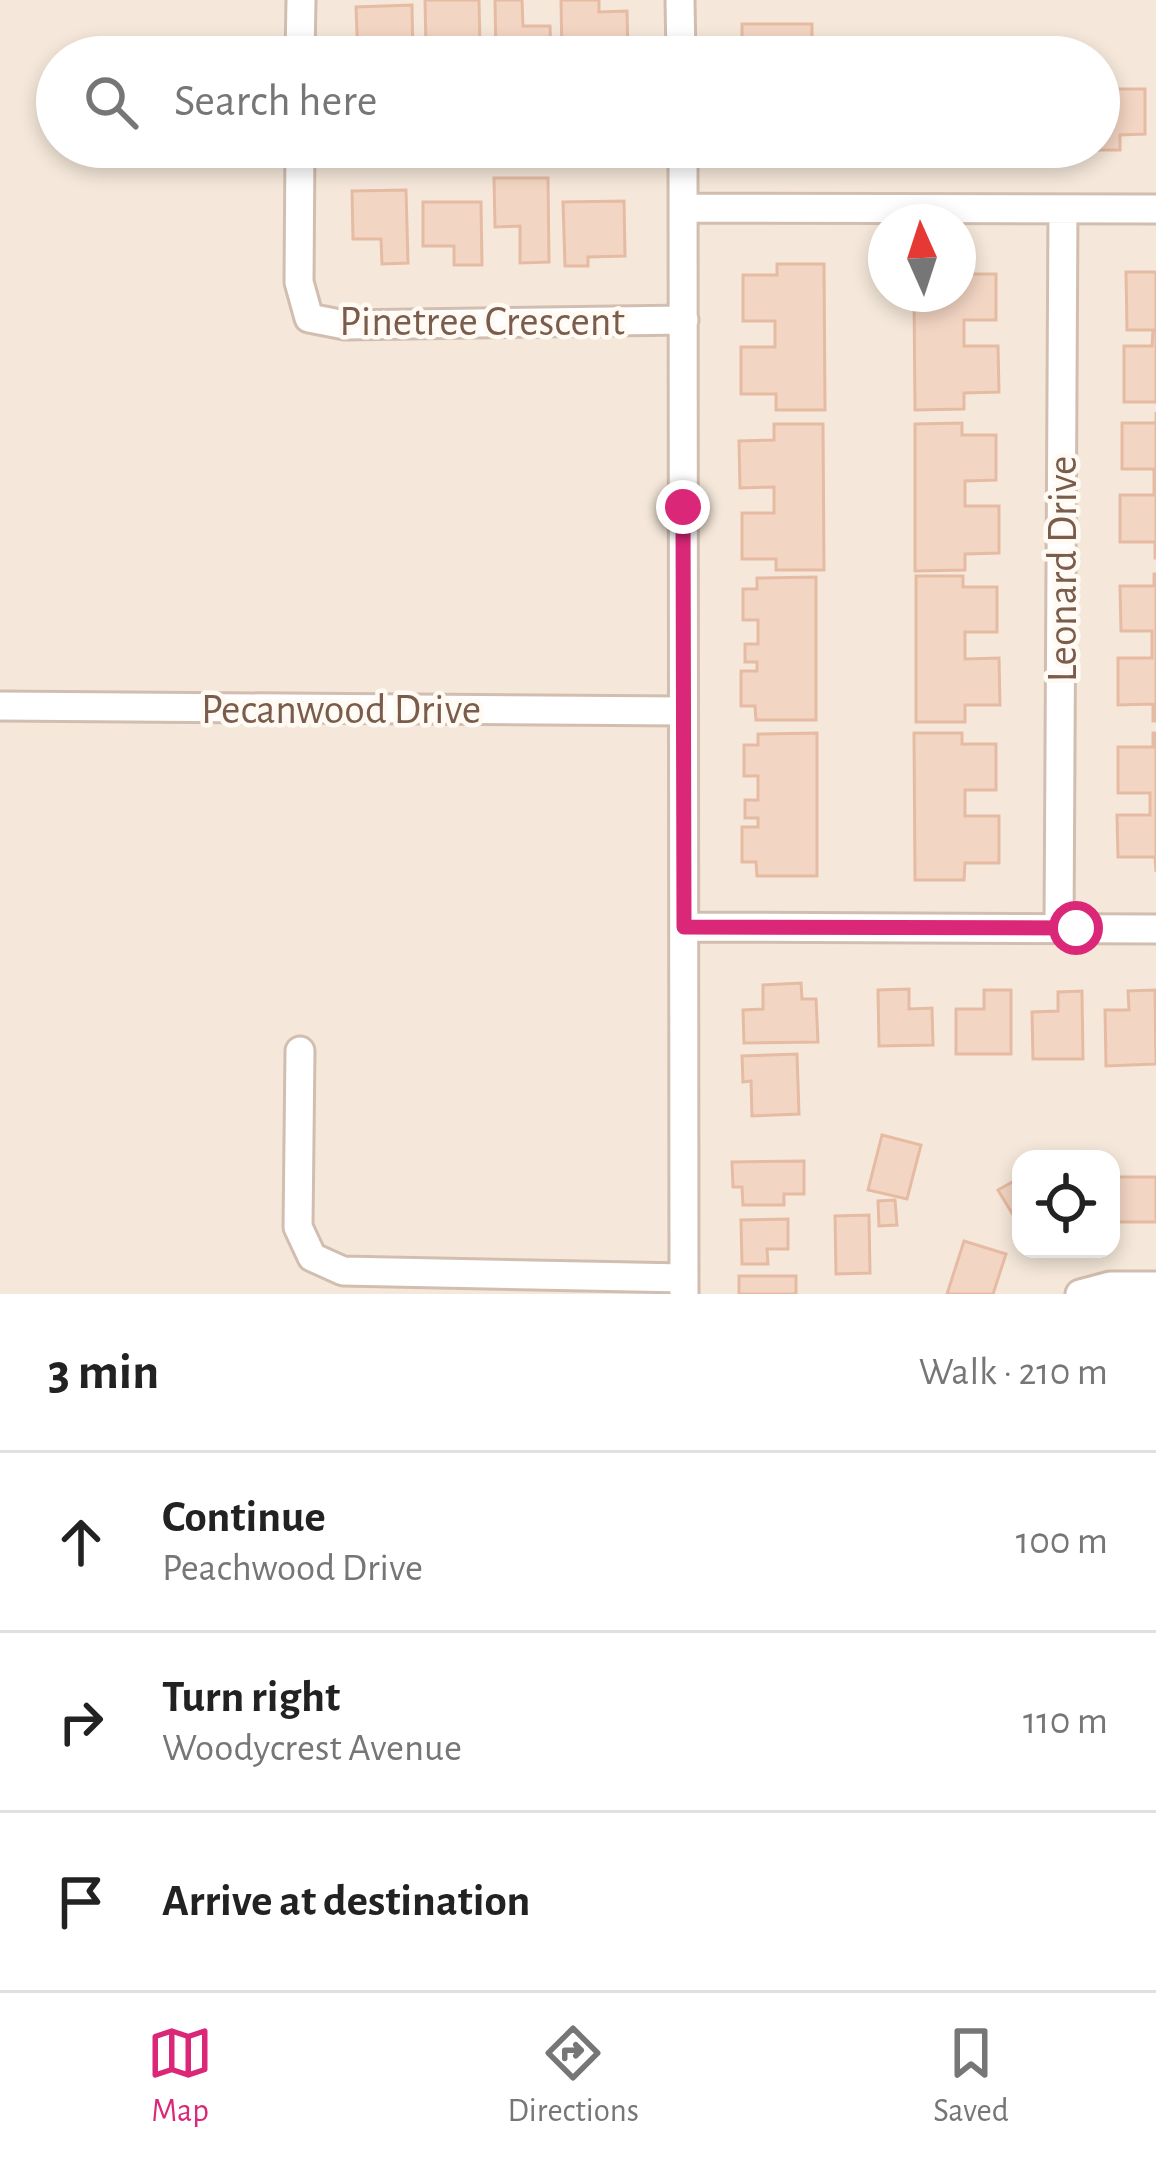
<!DOCTYPE html>
<meta charset="utf-8">
<style>
body{margin:0;font-family:"Alegreya Sans",sans-serif;background:#f6f6f6;color:#222}
.controls{position:absolute;right:36px;bottom:36px;display:grid;overflow:hidden;border-radius:24px;box-shadow:0 6px 18px #0003}
.controls button{width:108px;height:108px;display:grid;place-items:center;padding:0;border:0;border-bottom:3px solid #e0e0e0;background:#fff;color:#222;font:60px sans-serif}
.compass{position:absolute;left:868px;top:204px;width:108px;height:108px;border-radius:50%;background:#fff;box-shadow:0 6px 18px #0003;rotate:357deg}
.stop{position:absolute;width:36px;height:36px;margin:-27px;border:9px solid #db2777;border-radius:50%;background:#fff}
.stop.end{background:#db2777;border-color:#fff;box-shadow:0 3px 12px #0008}
.list{margin:0;padding:0;list-style:none}
h2{display:flex;justify-content:space-between;align-items:center;height:156px;margin:0;padding:0 48px;font-size:51px}
h2 small{font-size:39px;font-weight:400;color:#767676}
.list li{display:grid;grid-template-columns:78px 1fr auto;gap:36px;align-items:center;box-sizing:border-box;height:180px;padding:0 48px;border-top:3px solid #e0e0e0}
.list b{display:block;font-size:45px;white-space:nowrap}
.list p{margin:0;font-size:39px;white-space:nowrap;color:#767676}
.list em{font-size:39px;font-style:normal;color:#767676}
.icon{flex:none;width:66px;height:66px;fill:none;stroke:currentColor;stroke-width:2;stroke-linecap:round;stroke-linejoin:round}
.map{position:relative;flex:none;width:1156px;height:1294px;overflow:hidden}
.search{position:absolute;background:#fff;box-shadow:0 6px 18px #0003;left:36px;right:36px;top:36px;height:132px;display:flex;align-items:center;gap:30px;box-sizing:border-box;padding:0 42px;border-radius:66px;color:#767676;font-size:45px}
.sheet{height:696px;background:#fff}
nav{display:flex;justify-content:space-around;align-items:center;box-sizing:border-box;height:168px;border-top:3px solid #e0e0e0;background:#fff;font-size:33px;color:#767676}
nav a{display:grid;justify-items:center;gap:6px}
nav .on{color:#db2777}
.map>svg:first-child{display:block}
.residential{fill:#f5e8da;fill-rule:evenodd}
.building{fill:#f3d5c3;stroke:#e6bba3;stroke-width:3}
.lines{fill:none;stroke-linecap:round;stroke-linejoin:round}
.street-casing{stroke:#d1beb0;stroke-width:33}
.street{stroke:#fff;stroke-width:27}
.route{stroke:#db2777;stroke-width:15}
.labels{text-anchor:middle;stroke-width:9;stroke-linejoin:round;paint-order:stroke}
.street-label{font-size:42px;fill:#7a5c4d;stroke:#fffaf3}
</style>
<div class="map">
<svg width="1156" height="1294" viewBox="0 0 1156 1294">
<rect width="100%" height="100%" fill="#fdf6ec"/>
<path class="residential" d="M0,0H1156V1294H0ZM57,57H1099V147H57ZM886,222H958V294H886ZM1021,1159H1111V1249H1021Z"/>
<path class="building" d="M425,0H479L480,46L426,47Z
M495,0H522L523,26H550L551,57H496Z
M561,0H599V12L627,11L628,54L562,56Z
M412,5L413,57H358L356,7Z
M742,24H812V50H829V57H757V53H742Z
M1099,89H1145V134L1120,135V150H1091L1099,147Z
M494,178H548L549,262L520,263V226L495,227Z
M406,190L408,263L382,264L381,239H353L352,191Z
M624,201L625,256L588,257V266H565L563,202Z
M423,202H481L482,265H454V246H423Z
M958,263H962V274H996V320H964V346H998L999,392L964,393V409L915,410L914,294H958Z
M777,264H824L825,410H776V394H741V347H775V321H743V275H777Z
M1126,272H1156V402H1124V346H1152L1153,330H1127Z
M1156,412V558H1155V542H1120V495H1154V469H1122V423H1156Z
M962,423V435H996V480L965,481V506H999V553L965,554V570L915,571V424Z
M774,424H823L824,570H776V559H742V513H774V487L740,488L739,441L774,440Z
M1154,574H1156V721H1153V704L1118,705V658H1152V631H1121L1120,586H1154Z
M916,576H963V587H997V632H965V659L999,658L1000,705H965V722H916Z
M816,577V720H756L755,706H741V671H757V662H745V644H758V620H743V589H757V578Z
M817,733V876H757L756,862H742V827H758V818H745V800H758V776H744V745H758V734Z
M914,733H962V744H996V790H965V816H999V863H965L964,880H915Z
M1153,733H1156V872L1155,857H1118L1117,815H1150V793H1118V747H1153Z
M801,983L802,999H816L818,1042L744,1043L743,1010L763,1009V985Z
M909,989V1009L932,1008L933,1045L879,1046L878,990Z
M984,990H1011V1054H956V1009H984Z
M1155,990L1156,1064L1106,1066L1105,1010H1129L1128,991Z
M1082,991L1083,1059H1033L1032,1012L1058,1011V992Z
M797,1054L799,1114L752,1116L751,1081L743,1082L742,1056Z
M882,1135L921,1145L907,1199L868,1190Z
M804,1161V1194H784V1205H743L742,1187H733L732,1162Z
M1021,1177V1228L998,1190Z
M1111,1177H1156V1222H1111Z
M895,1200L897,1225L879,1226L878,1201Z
M869,1215L870,1273L836,1274L835,1216Z
M788,1219V1249H767L768,1264H742L741,1220Z
M964,1241L1006,1254L993,1294H947Z
M739,1276H796V1294H739Z"/>
<g class="lines">
<defs>
<path id="street" d="M680,0L681,57
M300,57L301,0
M300,147L299,282L309,318L345,325L684,320
M683,147L684,1294
M684,208L1156,209
M0,706L682,711
M684,927L1156,929
M1059,929L1063,209
M300,1051L298,1227L312,1257L343,1271L684,1278
M1080,1294L1110,1286H1156"/>
</defs>
<use href="#street" class="street-casing"/>
<use href="#street" class="street"/>
</g>
<g class="lines">
<path class="route" d="M683,507L684,927L1076,928"/>
</g>
<g class="labels">
<g class="street-label">
<text x="482" y="335">Pinetree Crescent</text>
<text transform="translate(1061 569) rotate(-90)" y="15">Leonard Drive</text>
<text x="341" y="723">Pecanwood Drive</text>
</g>
</g>
</svg>
<div class="controls">
<button><svg class="icon" aria-label="locate" viewBox="0 0 24 24"><circle cx="12" cy="12" r="6"/><path d="M12 2v4M12 18v4M2 12h4M18 12h4"/></svg></button>
</div>
<svg class="compass" viewBox="-18 -18 36 36"><path d="M0-13l5 13h-10z" fill="#e53935"/><path d="M0 13l5-13h-10z" fill="#767676"/></svg>
<div class="stop" style="left:1076px;top:928px"></div>
<div class="stop end" style="left:683px;top:507px"></div>
<div class="search"><svg class="icon" aria-label="search" viewBox="0 0 24 24"><circle cx="10" cy="10" r="6"/><path d="M15 15l6 6"/></svg>Search here</div>
</div>
<section class="sheet">
<h2>3 min<small>Walk · 210 m</small></h2>
<ul class="list">
<li><svg class="icon" aria-label="ahead" viewBox="0 0 24 24"><path d="M12 20V5M6 11l6-6 6 6"/></svg><div><b>Continue</b><p>Peachwood Drive</p></div><em>100 m</em></li>
<li><svg class="icon" aria-label="right" viewBox="0 0 24 24"><path d="M7 20v-9h11M14 6l5 5-5 5"/></svg><div><b>Turn right</b><p>Woodycrest Avenue</p></div><em>110 m</em></li>
<li><svg class="icon" aria-label="arrive" viewBox="0 0 24 24"><path d="M6 21V4h12l-3 4 3 4H6"/></svg><div><b>Arrive at destination</b></div></li>
</ul>
</section>
<nav>
<a class="on"><svg class="icon" aria-label="map" viewBox="0 0 24 24"><path d="M3 6l6-2 6 2 6-2v14l-6 2-6-2-6 2zM9 4v14M15 6v14"/></svg>Map</a>
<a><svg class="icon" aria-label="directions" viewBox="0 0 24 24"><path d="M12 3l9 9-9 9-9-9zM9 14v-3h6M13 9l2 2-2 2"/></svg>Directions</a>
<a><svg class="icon" aria-label="saved" viewBox="0 0 24 24"><path d="M7 4h10v16l-5-4-5 4z"/></svg>Saved</a>
</nav>
